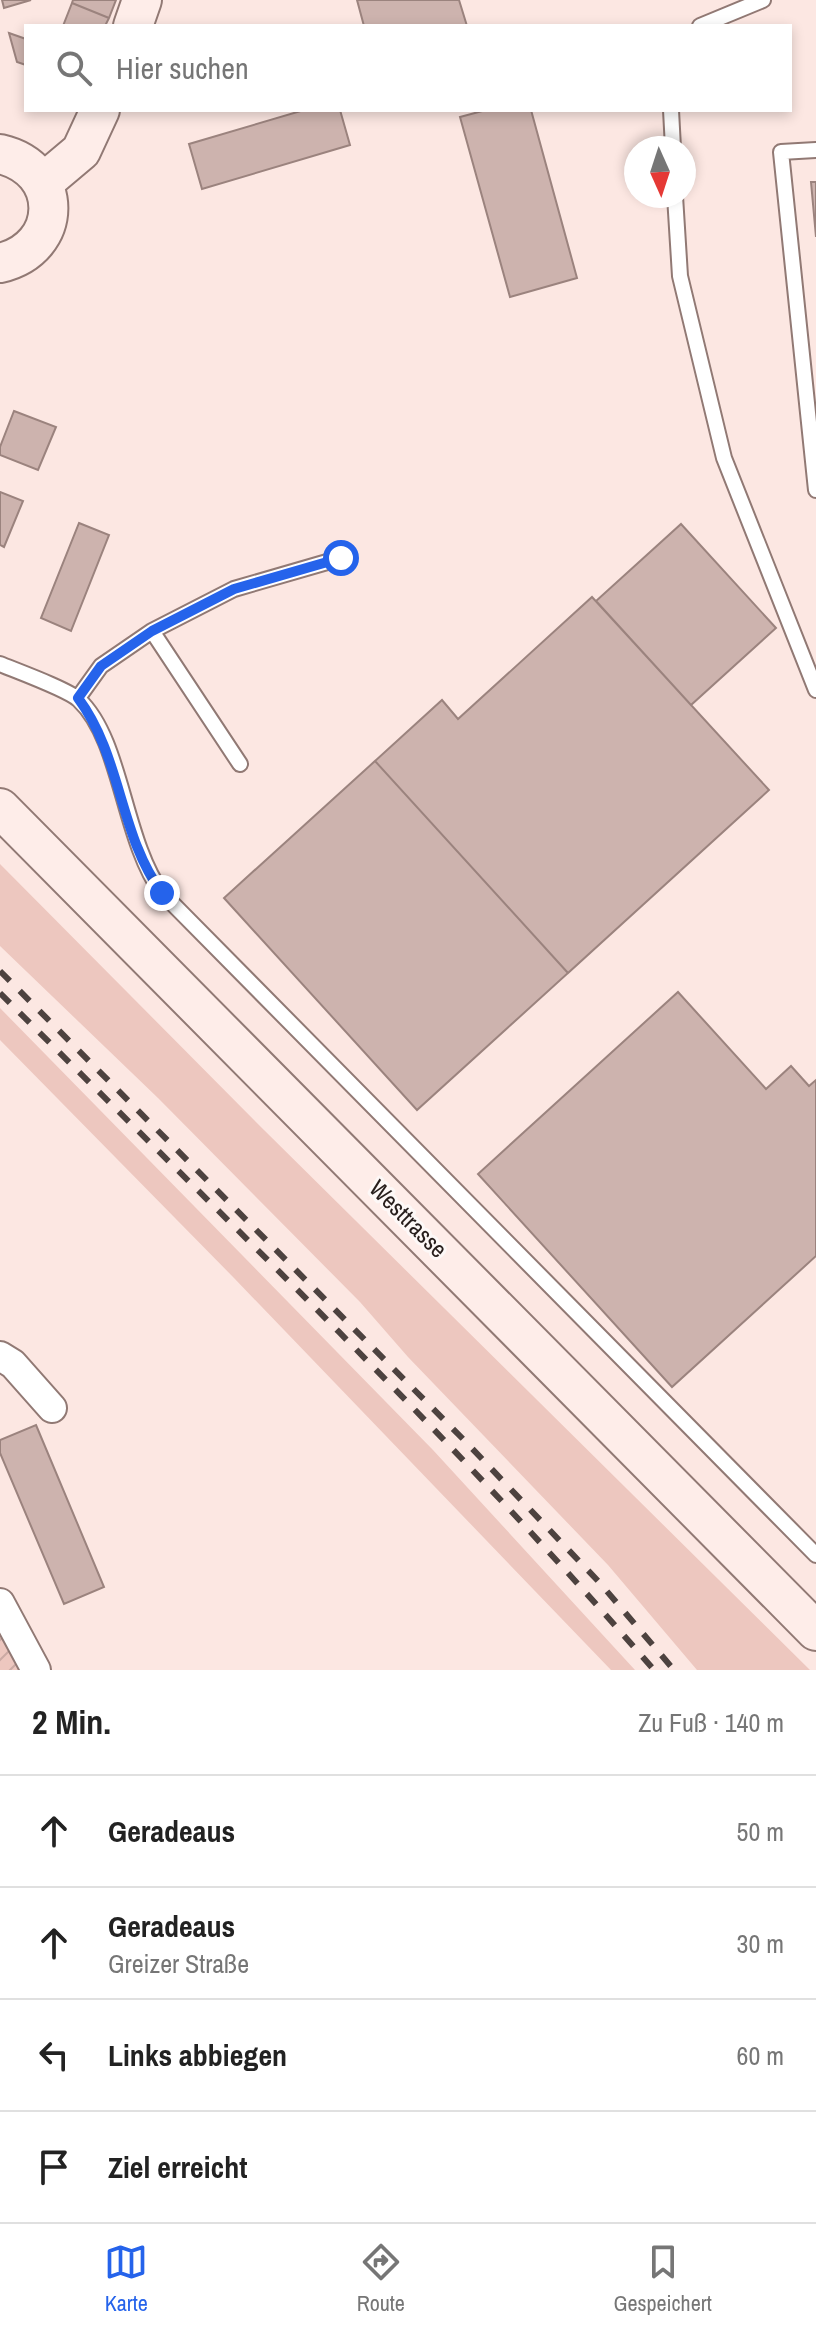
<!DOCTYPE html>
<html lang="de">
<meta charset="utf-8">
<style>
body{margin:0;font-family:"Archivo Narrow",sans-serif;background:#f6f6f6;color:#222}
.compass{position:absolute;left:624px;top:136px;width:72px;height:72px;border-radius:50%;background:#fff;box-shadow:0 4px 12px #0003;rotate:177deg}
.stop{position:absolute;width:24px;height:24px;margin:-18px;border:6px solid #2563eb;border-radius:50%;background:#fff}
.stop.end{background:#2563eb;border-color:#fff;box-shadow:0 2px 8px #0008}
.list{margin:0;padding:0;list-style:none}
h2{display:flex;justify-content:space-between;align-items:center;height:104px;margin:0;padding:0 32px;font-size:34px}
h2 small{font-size:26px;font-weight:400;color:#767676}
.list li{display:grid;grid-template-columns:52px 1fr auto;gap:24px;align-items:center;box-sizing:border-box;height:112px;padding:0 32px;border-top:2px solid #e0e0e0}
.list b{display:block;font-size:30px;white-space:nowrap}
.list p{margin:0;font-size:26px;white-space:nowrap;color:#767676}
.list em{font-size:26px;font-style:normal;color:#767676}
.icon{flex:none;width:44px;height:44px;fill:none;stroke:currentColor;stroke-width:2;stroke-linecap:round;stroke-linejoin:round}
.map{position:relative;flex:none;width:816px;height:1670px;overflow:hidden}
.search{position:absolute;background:#fff;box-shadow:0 4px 12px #0003;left:24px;right:24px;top:24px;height:88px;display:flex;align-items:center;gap:20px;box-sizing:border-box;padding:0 28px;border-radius:0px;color:#767676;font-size:30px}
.sheet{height:552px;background:#fff}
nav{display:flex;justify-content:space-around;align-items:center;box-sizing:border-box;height:112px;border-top:2px solid #e0e0e0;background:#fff;font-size:22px;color:#767676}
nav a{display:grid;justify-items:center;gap:4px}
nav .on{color:#2563eb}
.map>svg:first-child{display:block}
.grass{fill:#edc7bf}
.garden{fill:url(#garden-furrows)}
.building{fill:#cdb3ae;stroke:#9b837e;stroke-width:2}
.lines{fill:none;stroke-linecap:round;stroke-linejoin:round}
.lane-casing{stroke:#917974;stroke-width:18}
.street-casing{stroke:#917974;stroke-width:32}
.secondary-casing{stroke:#917974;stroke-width:42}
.lane{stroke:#fff;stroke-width:14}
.street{stroke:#fff;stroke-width:28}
.secondary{stroke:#feede9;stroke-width:38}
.rail{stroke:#4d423f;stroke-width:6;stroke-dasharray:14 14;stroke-linecap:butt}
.route{stroke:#2563eb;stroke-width:10}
.labels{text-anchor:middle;stroke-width:6;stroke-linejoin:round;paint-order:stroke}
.street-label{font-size:24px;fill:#271e1c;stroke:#fdf8f7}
</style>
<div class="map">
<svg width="816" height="1670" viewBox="0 0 816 1670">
<defs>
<pattern id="garden-furrows" width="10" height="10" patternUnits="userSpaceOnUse" patternTransform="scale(2)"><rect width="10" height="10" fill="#edc7bf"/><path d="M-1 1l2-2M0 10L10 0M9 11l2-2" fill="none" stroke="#cbaaa4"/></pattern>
</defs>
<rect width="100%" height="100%" fill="#fce7e2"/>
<path class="grass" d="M0,864L264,1130L810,1670H697L608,1565L408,1357L360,1302L158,1098L0,946Z
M0,1008L433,1450L635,1670H611L234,1278L0,1040Z"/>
<path class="garden" d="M0,1625L24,1670H0Z"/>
<path class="building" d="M2,0H31L4,8Z
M73,0H116L109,18L72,3Z
M357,0H459L467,26H364Z
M72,3L109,18L105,26H63Z
M9,33L26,39V65L17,62Z
M304,110H340L350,145L202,189L189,144Z
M486,110H531L577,278L510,297L460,117Z
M811,182H816V237Z
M14,411L56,427L38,470L0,455V447Z
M0,492L23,501L4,547L0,545Z
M79,523L109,535L71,631L41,618Z
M681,524L776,628L691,705L596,601Z
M592,597L769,790L568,973L375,761L442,700L458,719Z
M375,761L568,973L417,1110L224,898Z
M678,992L766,1089L791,1066L809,1086L816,1080V1256L672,1387L478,1174Z
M36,1425L104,1587L64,1604L0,1453V1440Z"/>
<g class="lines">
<defs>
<path id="lane" d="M700,26L763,0
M671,110L673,148
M816,150L781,152L816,490
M675,196L680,276L724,458L816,690
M152,631L234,589L341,558
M0,664C17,671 69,690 79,700C122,740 123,840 162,893L816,1555
M78,698L101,666L152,631L240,764"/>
<path id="street" d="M0,1356L13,1364L52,1408
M0,1603L36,1670"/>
<path id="secondary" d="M133,26L142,0
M0,154C65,169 64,248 0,263
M43,183L81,151L100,110
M0,808L816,1631"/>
</defs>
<use href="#lane" class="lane-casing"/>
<use href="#street" class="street-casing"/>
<use href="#secondary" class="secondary-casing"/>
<use href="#lane" class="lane"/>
<use href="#street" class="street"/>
<use href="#secondary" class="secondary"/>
<path class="rail" d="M0,971L464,1440L599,1582L674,1670
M0,993C221,1215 449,1433 654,1670"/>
</g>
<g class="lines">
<path class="route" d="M162,893C119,835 122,757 78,698L101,666L152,631L234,589L341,558"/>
</g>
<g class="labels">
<g class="street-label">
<text transform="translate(408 1219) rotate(45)" y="8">Westtrasse</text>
</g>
</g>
</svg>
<svg class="compass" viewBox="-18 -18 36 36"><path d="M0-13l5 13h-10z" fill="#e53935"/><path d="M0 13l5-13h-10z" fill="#767676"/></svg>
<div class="stop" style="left:341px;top:558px"></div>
<div class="stop end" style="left:162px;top:893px"></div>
<div class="search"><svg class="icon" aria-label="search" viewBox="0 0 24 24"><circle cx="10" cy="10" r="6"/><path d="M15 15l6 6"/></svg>Hier suchen</div>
</div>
<section class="sheet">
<h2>2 Min.<small>Zu Fuß · 140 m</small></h2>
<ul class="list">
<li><svg class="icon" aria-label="ahead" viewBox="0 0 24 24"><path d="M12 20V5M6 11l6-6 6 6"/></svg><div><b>Geradeaus</b></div><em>50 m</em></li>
<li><svg class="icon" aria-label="ahead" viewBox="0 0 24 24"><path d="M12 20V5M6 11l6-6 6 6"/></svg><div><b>Geradeaus</b><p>Greizer Straße</p></div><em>30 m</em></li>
<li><svg class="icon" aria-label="left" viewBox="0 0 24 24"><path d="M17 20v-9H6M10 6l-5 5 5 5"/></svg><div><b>Links abbiegen</b></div><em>60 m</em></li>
<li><svg class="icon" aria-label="arrive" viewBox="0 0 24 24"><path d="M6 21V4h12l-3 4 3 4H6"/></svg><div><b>Ziel erreicht</b></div></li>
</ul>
</section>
<nav>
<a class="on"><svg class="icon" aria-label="map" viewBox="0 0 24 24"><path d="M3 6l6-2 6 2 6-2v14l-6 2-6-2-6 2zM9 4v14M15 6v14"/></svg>Karte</a>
<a><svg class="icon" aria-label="directions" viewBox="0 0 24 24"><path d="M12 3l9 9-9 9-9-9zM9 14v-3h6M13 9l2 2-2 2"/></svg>Route</a>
<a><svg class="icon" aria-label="saved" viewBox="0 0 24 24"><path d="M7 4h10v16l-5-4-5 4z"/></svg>Gespeichert</a>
</nav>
